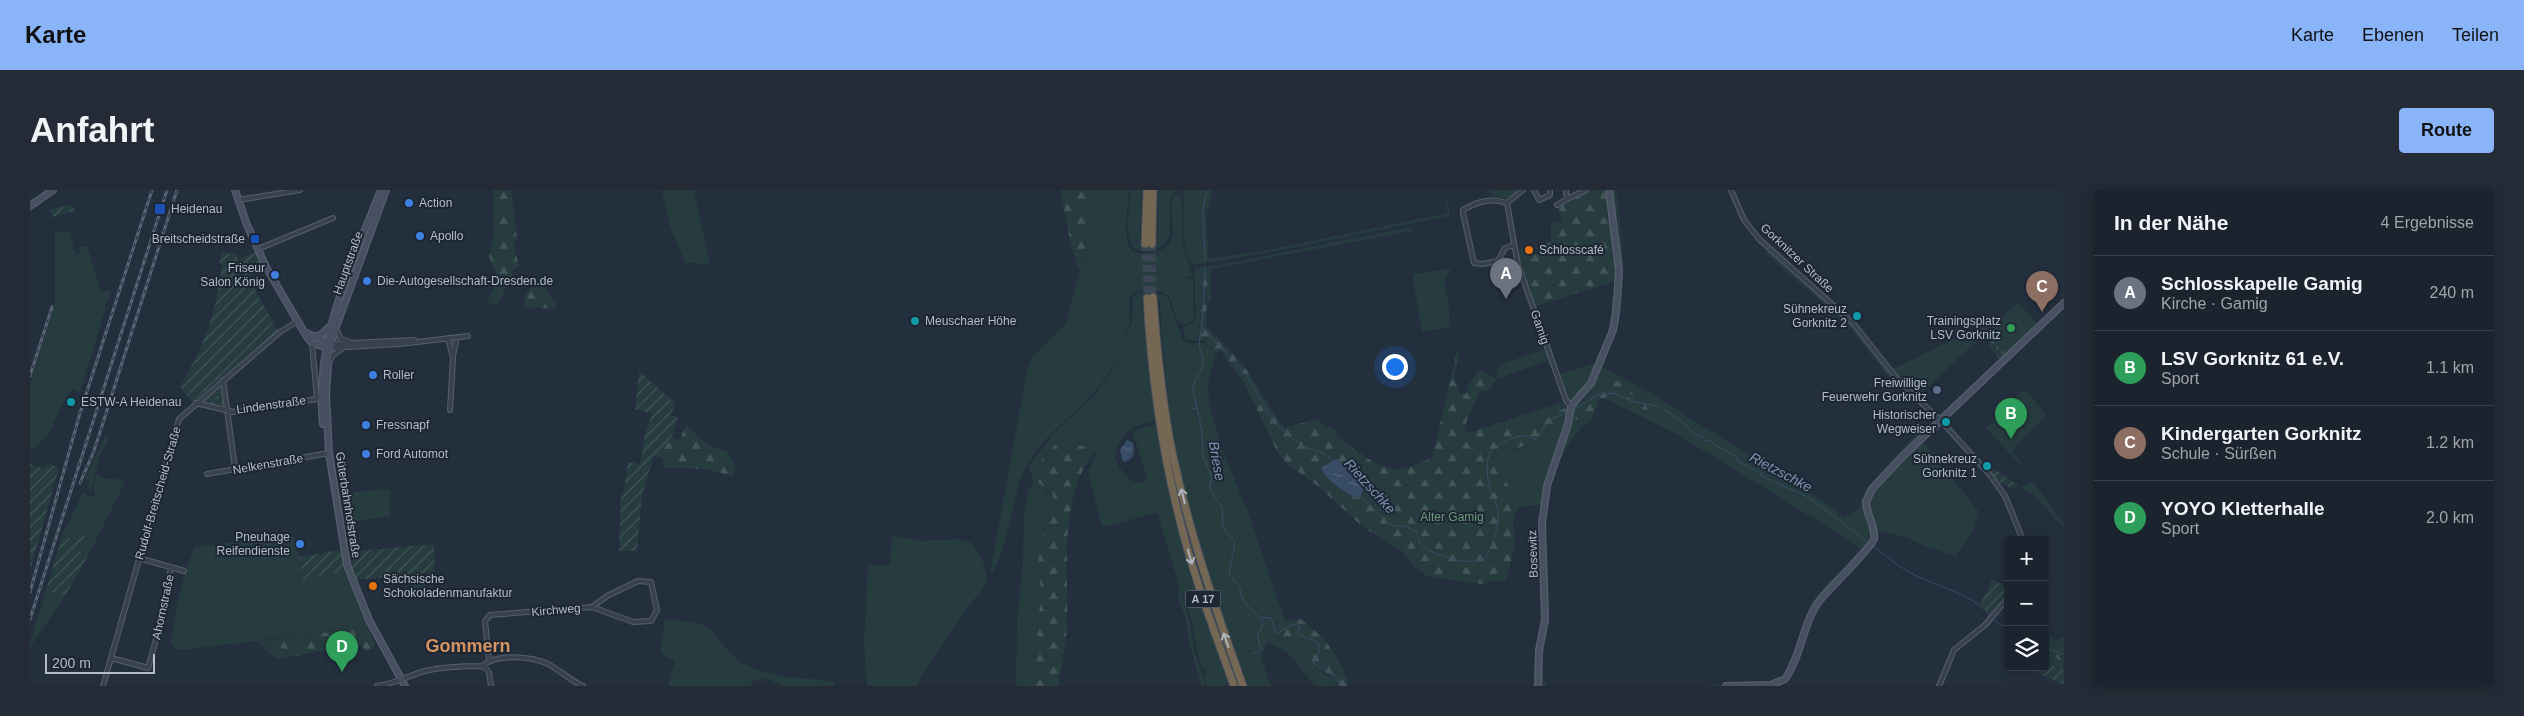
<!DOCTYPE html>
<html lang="de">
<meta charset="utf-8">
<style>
body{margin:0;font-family:Helvetica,sans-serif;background:#242b36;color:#f1f3f6}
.controls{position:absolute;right:15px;bottom:15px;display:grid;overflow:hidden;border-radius:5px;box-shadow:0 2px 12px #0003}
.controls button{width:45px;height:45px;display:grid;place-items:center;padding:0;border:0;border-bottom:1px solid #39404a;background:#1b232e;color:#f1f3f6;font:25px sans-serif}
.scale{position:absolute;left:15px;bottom:12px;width:110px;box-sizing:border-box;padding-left:5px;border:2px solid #b4bcc9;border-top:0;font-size:14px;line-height:18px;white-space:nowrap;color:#b4bcc9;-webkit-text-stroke:4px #1d2633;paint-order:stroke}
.you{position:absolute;left:1364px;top:176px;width:18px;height:18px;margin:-12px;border:4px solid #fff;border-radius:50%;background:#1a73e8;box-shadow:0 0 0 8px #1a73e833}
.badge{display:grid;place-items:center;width:32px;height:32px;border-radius:50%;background:#8ab4f8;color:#fff;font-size:16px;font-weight:700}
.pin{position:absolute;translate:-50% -41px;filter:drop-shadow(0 1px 2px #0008)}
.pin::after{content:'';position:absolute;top:26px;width:18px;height:15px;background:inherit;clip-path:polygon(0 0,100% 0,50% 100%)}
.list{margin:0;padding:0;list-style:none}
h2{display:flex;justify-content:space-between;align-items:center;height:65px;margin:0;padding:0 20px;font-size:21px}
h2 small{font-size:16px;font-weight:400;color:#a0a4aa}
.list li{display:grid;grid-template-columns:32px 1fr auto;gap:15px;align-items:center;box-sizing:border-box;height:75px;padding:0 20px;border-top:1px solid #39404a}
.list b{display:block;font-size:19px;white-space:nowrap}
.list p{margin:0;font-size:16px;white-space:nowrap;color:#a0a4aa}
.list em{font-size:16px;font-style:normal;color:#a0a4aa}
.icon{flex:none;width:28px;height:28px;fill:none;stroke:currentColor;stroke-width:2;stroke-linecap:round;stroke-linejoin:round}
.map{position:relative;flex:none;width:2034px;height:496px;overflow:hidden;border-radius:5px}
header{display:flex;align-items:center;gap:30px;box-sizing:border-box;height:70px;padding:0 25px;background:#8ab4f8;color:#111}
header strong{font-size:24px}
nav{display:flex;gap:28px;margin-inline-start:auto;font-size:18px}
.intro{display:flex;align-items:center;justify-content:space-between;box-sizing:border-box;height:120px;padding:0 30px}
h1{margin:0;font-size:35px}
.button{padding:12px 22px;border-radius:5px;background:#8ab4f8;color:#111;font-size:18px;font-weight:700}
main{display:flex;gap:30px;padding:0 30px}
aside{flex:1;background:#1b232e;border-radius:5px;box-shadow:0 2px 12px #0003}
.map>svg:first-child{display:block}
.grass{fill:#263c3f}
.forest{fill:url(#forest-firs)}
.park{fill:url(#park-dots)}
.garden{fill:url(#garden-furrows)}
.water{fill:url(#water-ripples)}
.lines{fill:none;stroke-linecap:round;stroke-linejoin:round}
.stream{stroke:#394c67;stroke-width:1}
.highway-tunnel{stroke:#3a4453;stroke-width:7;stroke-dasharray:7 3.5;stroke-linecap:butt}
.street-casing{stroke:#565f6c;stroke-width:6}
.secondary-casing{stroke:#565f6c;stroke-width:8}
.highway-casing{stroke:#434c59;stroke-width:9}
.street{stroke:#38414e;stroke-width:4}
.secondary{stroke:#465061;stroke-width:5.5}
.highway{stroke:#746855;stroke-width:7}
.rail-casing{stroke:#5a6575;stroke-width:3}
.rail{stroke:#1d2633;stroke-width:1;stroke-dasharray:4;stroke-linecap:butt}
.oneway{stroke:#aeb4bd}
.shop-dot{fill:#3f7fe0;stroke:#1d2633;stroke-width:2}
.transit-dot{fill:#1a4fb4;stroke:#1d2633;stroke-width:2}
.food-dot{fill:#e8710a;stroke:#1d2633;stroke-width:2}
.culture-dot{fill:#0f9aa8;stroke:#1d2633;stroke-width:2}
.leisure-dot{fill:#2e9e5b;stroke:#1d2633;stroke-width:2}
.service-dot{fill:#5c6f8a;stroke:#1d2633;stroke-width:2}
.labels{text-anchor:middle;stroke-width:4;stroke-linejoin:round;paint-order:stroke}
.shield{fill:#1d2633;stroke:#878f9c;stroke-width:1}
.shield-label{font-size:11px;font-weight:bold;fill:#b4bcc9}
.poi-label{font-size:12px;fill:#b4bcc9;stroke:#1d2633;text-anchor:start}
.street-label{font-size:12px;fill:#b4bcc9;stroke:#1d2633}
.park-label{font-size:12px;fill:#6b9a76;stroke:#1d2633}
.water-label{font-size:14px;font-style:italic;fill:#7c92b1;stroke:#1d2633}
.district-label{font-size:18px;font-weight:bold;fill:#d59563;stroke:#1d2633}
</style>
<header>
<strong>Karte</strong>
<nav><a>Karte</a><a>Ebenen</a><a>Teilen</a></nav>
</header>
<div class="intro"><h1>Anfahrt</h1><a class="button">Route</a></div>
<main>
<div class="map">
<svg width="2034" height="496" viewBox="0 0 2034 496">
<defs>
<pattern id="forest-firs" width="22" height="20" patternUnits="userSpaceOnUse" patternTransform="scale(1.25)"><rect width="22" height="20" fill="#263c3f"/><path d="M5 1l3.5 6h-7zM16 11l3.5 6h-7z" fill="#435659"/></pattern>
<pattern id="park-dots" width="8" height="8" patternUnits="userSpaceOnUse" patternTransform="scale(1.25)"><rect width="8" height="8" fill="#263c3f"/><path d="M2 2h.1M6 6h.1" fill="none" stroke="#435659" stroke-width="1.8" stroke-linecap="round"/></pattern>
<pattern id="garden-furrows" width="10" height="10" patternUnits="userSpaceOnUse" patternTransform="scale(1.25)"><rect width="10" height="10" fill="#263c3f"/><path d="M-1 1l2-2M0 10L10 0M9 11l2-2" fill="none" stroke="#435659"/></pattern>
<pattern id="water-ripples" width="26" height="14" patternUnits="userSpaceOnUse" patternTransform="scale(1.25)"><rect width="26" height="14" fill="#394c67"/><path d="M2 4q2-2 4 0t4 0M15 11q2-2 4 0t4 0" fill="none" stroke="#53647b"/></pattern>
</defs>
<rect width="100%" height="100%" fill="#242f3e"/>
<path class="grass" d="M632,0H664L680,74L655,73L640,37Z
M1057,0H1099C1098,13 1092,53 1102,61C1107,65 1115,63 1121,62C1128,61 1137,59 1141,52C1147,38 1137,20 1144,6L1151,5L1153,54L1162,86H1157V89H1163V130L1159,134L1150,133C1137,115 1150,104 1121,100C1114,99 1108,99 1102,104C1097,113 1101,124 1099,134C1096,149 1089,167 1081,180C1056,222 1006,243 990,291C984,309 973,376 960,384L997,180L1002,168L1036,134L1057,53Z
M1101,0H1112L1110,49L1102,55L1110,50L1113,56H1122L1128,51V0H1149L1140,7V45L1134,55C1086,79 1099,28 1101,0Z
M1153,0H1183L1176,26L1179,69L1238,60L1418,23L1414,0L1420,22L1419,26L1241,62L1165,75C1148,66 1155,17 1153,0Z
M1459,0H1491C1481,8 1477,9 1465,7Z
M1582,0H1586C1593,47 1598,95 1586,141C1583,154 1576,165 1572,177L1622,204L1794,312L1815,328L1829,318L1834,301L1888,242L1892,246L1834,312V320L1841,341L1838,346L1842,350L1841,352L1788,409L1754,488L1741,493L1679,496C1693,493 1741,493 1748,490C1763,482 1773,434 1780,417C1787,400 1818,375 1830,359L1806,342L1645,243L1574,208L1583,206L1597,217L1619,213L1597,207L1598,203L1602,202L1605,206L1610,204L1618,207L1619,204L1605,197L1573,193L1543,217L1568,181L1588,123L1592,78Z
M1382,37L1381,41L1181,79V111L1177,112L1178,77Z
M39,41L46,64L50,63L49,57L57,56L71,102L82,101L76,113L74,124L50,202L42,199L38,204L18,245L0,261V194L25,113V42Z
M1738,61L1822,135L1864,189L1862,191L1817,134L1735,63Z
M1172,77L1173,104L1168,151L1155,149L1153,138L1163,133L1166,126L1164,82L1166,78Z
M1421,79L1414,92L1419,117L1420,137L1392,142L1382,84Z
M1585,92C1589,124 1569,194 1540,211L1537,208L1505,116L1507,115L1530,184L1566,173L1579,139Z
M1111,102L1137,106L1153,150L1160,153H1174L1186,163L1178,193L1179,214L1192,259L1218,322L1255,431L1246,448L1256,454V447L1260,445L1284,461L1282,472L1296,485L1305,488L1307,496H1285L1258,463L1237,451L1231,468L1241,496H1217C1186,409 1155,321 1141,230C1134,190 1133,148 1129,109L1124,106L1114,107L1112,111L1125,230C1121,233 1116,233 1110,235C1096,240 1085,254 1085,269C1090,280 1101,296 1115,292L1117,285C1110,271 1109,258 1102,243L1109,238L1126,235C1141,325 1169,410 1199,496H1177L1174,485L1178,480L1172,479C1164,455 1164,422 1151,401L1160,432L1164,459L1176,496H1171L1159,452L1157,434L1148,407L1149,395L1127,323L1072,337L1058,283L1066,263L1074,251L1069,248L1056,256H1046L1038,248L1029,251L1002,281L1016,301L1024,306L1009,358L1008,377L1011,400L1003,496H986L987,430L993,371L994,325L999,298L1004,293L999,276L1025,242L1065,205L1082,181L1102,132L1103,107Z
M1987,113L2003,127L2002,129L2008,134L1977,164L1955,143L1888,207L1861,180L1963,130L1966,132Z
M1516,159L1519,170L1466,189L1469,175Z
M1993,200L2003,208L2016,226L1982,261L1998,283L1956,238Z
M1534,212L1536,217L1519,224L1509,237L1483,234L1472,236L1468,233Z
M1538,229L1519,281L1511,315L1488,317L1484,302L1477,294L1474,265C1482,261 1499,256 1504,252C1515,244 1522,230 1538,229Z
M1562,229C1539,244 1529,271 1520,297L1518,296L1541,230Z
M75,246L79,249L71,263L61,301H59L57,297L60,291L55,289Z
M1892,250L1949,322L1944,339L1926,366L1896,357L1879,348L1849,341L1843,335L1837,312L1844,300Z
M67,283L74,289H87L95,292L58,366L47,360L57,346L44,349L32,346L53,303L61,307L65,306L63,295Z
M2002,291L2034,334V338L2003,304L1990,298Z
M1518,298L1520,299C1508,347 1525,396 1517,444C1514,461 1507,481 1518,496H1510L1511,460L1515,443L1514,330Z
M360,299V326L313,333L309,303Z
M264,345L273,389L316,381L338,437L233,450C242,450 254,456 258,467L246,469L227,451L151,460L145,458L141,452C146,420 151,386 165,357Z
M862,345L889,351L928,349L942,353C948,363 958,377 957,389C957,395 950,403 945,408C924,437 904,465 886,496H838L836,490L834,453L838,375H860Z
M395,388L396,398L380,399L379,389Z
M16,401L35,406L0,457V452Z
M635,430C648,431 661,430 673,435C688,442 697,466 718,476C745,489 777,487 805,492V496H754L736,488L723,491L721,496H638L645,471L630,463Z
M2015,441L2027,451L2032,447L2034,449V462H2031L2029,470L2034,472V481L2015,472Z"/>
<path class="forest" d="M463,0H481L487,49L484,57L489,76L482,81L481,88L467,114L457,113L466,91V83L459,66L464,43Z
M1030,0H1057V53L1049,80L1041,55Z
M1561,0H1576L1584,53L1587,91L1505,116L1487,61L1495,58L1498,66L1508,63L1507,57L1521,52V34L1532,30L1528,17Z
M1172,77H1178L1176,136L1213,174L1250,233L1255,237L1286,230L1306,241L1307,245C1325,259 1347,281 1373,279C1382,278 1393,271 1402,268L1427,161L1430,162L1424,186L1429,203L1436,204L1438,196L1449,180L1466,189L1460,199L1449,202L1434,237L1437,243L1468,233L1472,236L1483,234L1509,237L1519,224L1539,217L1538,229L1533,230L1515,241L1517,246L1511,255C1497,252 1487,258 1474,265L1477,294L1484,302L1488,317L1483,333L1485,353L1476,391H1458L1453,394L1399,387L1383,376L1373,362L1332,336L1289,297L1259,275L1249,265L1214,193L1190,160L1186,163L1173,150L1168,151L1173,104Z
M508,88H514L517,100L523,112H526V119L495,117L494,107Z
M1581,189L1605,197L1619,205V207L1611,204L1608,207L1598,203L1597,207L1619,213L1617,220L1597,217L1583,206L1569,209L1562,229L1541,230L1543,217C1552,214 1567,196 1581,189Z
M656,235L680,256L696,261L706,275L703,286L676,279L633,277V268L629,267L632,258L641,247L649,251Z
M1038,248L1046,256H1056L1069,248L1074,251C1067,261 1057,271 1052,282C1030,328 1039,386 1037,436C1036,456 1031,476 1028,496H1003L1011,400L1008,377L1009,358L1024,306L1008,292L1002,281L1029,251Z
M1270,429C1294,445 1311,468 1319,496H1307L1305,488L1283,475L1282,472L1284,461L1260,446L1256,447V454L1250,453L1246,448L1253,432Z
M338,437L345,456L339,461H335L333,457H315L258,467L256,461L240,450Z
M2016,456H2024L2034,462V472L2015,462Z"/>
<path class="park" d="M1961,148L1977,164L1969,169L1958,154Z
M192,197L194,215L192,217L173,212Z"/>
<path class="garden" d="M42,14L45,21L22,27L20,20Z
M192,60L196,63L206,64L209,70L226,62L234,77L218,87L248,141L162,212L150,197C173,159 187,120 192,75L189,72Z
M609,181L645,213L641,225L648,228L640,251L632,258L629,267L624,266L612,305L607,361H589L591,305H593L598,272L610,274L615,243L622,224L605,219Z
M17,273L29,278L0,380V273L14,279Z
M1959,276L1988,295L1985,298C1971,297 1965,288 1956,278Z
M45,342L57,346L47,360L58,366L35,406L16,401L32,346L43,349Z
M404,354L405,382L326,390L318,362Z
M310,360L316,381L273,390L269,367Z
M1962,389L1978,398V404L1962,426L1950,415Z
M2015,472L2034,481V495L1996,477H2015Z"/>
<path class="water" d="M1097,250L1103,253C1105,263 1104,270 1093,272L1090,260Z
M1306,269C1319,276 1326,287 1333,300L1331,306L1327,308C1315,303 1296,290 1291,278Z"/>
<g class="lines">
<path class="stream" d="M1175,71L1173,19L1177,0
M1175,78L1173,124L1169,155L1174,174L1165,190L1163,200L1172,241L1173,266L1182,287L1180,295L1181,302L1192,317L1193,337L1205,352L1199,384L1209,396L1213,411L1229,427L1241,428L1246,444L1264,434L1270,436L1268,444L1287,452L1290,460L1283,473L1308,488L1311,496
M1171,136L1217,186L1243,232L1273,257L1291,262L1304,271
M1161,219L1167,218
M1543,220L1568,205L1585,203L1601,211L1631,217L1655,234L1665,245L1673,247L1676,251L1680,250L1683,254L1705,266L1709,272L1731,283V286L1778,307L1839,353
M1331,306L1357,333L1365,336H1376L1387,342C1388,348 1390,355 1395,358C1408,366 1450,381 1458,363C1464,352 1470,331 1468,319C1467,313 1464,310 1462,305C1458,296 1454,270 1461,261C1467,254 1486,245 1495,246C1499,246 1501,249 1506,249L1518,231L1537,222
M1843,356C1856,366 1870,378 1885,385C1904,395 1949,407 1960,426
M1963,430L1978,439
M2015,458L2034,464
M1222,464L1231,460L1227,444L1232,438V428"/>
<path class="highway-tunnel" d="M1115,54L1117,108
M1122,54L1123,107"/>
<defs>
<path id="street" d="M1493,0L1477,13L1488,75L1536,210L1541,216
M1504,0L1509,10L1520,5V0
M1536,0L1537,9L1556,0
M1701,0L1714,30L1730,50L1823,133L1868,190L1914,234L1960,285L1975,306L1993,350
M208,10L270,0
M1477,13C1461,8 1448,11 1433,20V23L1444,73L1453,74L1468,71L1475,58L1484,55
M1527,15L1537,9
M228,59L303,28
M306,139L311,149L320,152
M418,148L423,168L420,220
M301,154L384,150
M300,158L370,154L438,146
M423,166L427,147
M300,171L303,165L312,159
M193,190L205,278
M166,213L204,222L287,209L282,153
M177,284L299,263
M109,368L154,381
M81,468L118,478L131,432L141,377
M459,470L455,431L460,425L562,417L577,406L608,391L621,392L627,420L621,431L603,432L562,417
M453,476L459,482L461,496
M73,496L149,229L250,142L268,131
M347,496C367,493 377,486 395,481C412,477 435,476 453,476C466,463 503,466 520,475C532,482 541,491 553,496
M1909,496L1924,460L1955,435L1978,408"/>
<path id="secondary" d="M205,0L217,35L236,77L277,147L282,153L298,158
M356,0L306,137L299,162L296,204L299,263L317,375L339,430L375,496
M0,16L23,0
M276,143L299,153
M283,147L291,145L299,137
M293,234C284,151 321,76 351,0
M1508,496L1509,460L1515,430L1512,334L1517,296L1538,234L1541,216L1561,193L1583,140L1586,123L1589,81L1579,0
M1696,496L1741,495L1755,489C1772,465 1773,430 1791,409C1799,399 1842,357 1844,349C1846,337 1836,324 1836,312L1842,299L1873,266L2034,113"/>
<path id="highway" d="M1115,54L1117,0
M1122,54L1123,0
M1123,107C1127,161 1132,214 1143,266C1160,345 1186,420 1213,496
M1117,108C1121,179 1130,249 1147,319C1161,379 1183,438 1204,496"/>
</defs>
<use href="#street" class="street-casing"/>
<use href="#secondary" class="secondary-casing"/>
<use href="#highway" class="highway-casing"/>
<use href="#street" class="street"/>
<use href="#secondary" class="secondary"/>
<use href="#highway" class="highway"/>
<defs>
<path id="rail" d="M0,186L22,117
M50,293L64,261L147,0
M0,402L50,223L122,0
M0,429L137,0"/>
</defs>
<use href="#rail" class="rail-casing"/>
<use href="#rail" class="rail"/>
</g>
<defs><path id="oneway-shaft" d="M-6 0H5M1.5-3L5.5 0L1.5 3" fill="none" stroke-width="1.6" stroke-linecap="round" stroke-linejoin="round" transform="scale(1.25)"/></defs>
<g class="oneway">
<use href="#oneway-shaft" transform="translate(1153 306) rotate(-104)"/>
<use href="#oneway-shaft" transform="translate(1160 367) rotate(74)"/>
<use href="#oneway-shaft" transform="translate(1196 450) rotate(-110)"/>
</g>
<g class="shop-dot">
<circle cx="379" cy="13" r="5"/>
<circle cx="390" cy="46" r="5"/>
<circle cx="245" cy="85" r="5"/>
<circle cx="337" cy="91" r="5"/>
<circle cx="343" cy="185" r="5"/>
<circle cx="336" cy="235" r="5"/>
<circle cx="336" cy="264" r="5"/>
<circle cx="270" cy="354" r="5"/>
</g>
<g class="transit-dot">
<rect x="124" y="13" width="12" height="12" rx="2.5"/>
<rect x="220" y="44" width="10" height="10" rx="2.5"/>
</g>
<g class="food-dot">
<circle cx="1499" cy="60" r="5"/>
<circle cx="343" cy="396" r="5"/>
</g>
<g class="culture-dot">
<circle cx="1827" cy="126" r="5"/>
<circle cx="885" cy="131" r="5"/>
<circle cx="41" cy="212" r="5"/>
<circle cx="1916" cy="232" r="5"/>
<circle cx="1957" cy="276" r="5"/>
</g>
<circle class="leisure-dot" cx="1981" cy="138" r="5"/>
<circle class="service-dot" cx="1907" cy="200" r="5"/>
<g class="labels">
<rect class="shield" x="1155.5" y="400.5" width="35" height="17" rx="4"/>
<g class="shield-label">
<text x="1173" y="413">A 17</text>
</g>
<g class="poi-label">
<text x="389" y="17">Action</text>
<text x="141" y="23">Heidenau</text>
<text x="400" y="50">Apollo</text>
<text x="215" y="53" text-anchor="end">Breitscheidstraße</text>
<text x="1509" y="64">Schlosscafé</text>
<text x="235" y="82" text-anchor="end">Friseur<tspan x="235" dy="14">Salon König</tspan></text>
<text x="347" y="95">Die-Autogesellschaft-Dresden.de</text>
<text x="1817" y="123" text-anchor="end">Sühnekreuz<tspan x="1817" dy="14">Gorknitz 2</tspan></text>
<text x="895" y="135">Meuschaer Höhe</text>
<text x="1971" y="135" text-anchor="end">Trainingsplatz<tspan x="1971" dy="14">LSV Gorknitz</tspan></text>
<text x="353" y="189">Roller</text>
<text x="1897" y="197" text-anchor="end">Freiwillige<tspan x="1897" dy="14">Feuerwehr Gorknitz</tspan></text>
<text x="51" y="216">ESTW-A Heidenau</text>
<text x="1906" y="229" text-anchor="end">Historischer<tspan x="1906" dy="14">Wegweiser</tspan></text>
<text x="346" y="239">Fressnapf</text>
<text x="346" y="268">Ford Automot</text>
<text x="1947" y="273" text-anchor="end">Sühnekreuz<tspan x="1947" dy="14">Gorknitz 1</tspan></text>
<text x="260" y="351" text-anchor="end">Pneuhage<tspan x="260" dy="14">Reifendienste</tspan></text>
<text x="353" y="393">Sächsische<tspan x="353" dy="14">Schokoladenmanufaktur</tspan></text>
</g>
<g class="street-label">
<text transform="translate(1767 68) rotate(43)" y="4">Gorknitzer Straße</text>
<text transform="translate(318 73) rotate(-70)" y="4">Hauptstraße</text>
<text transform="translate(1510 137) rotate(71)" y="4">Gamig</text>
<text transform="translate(241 215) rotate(-8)" y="4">Lindenstraße</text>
<text transform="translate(238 274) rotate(-10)" y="4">Nelkenstraße</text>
<text transform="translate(128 303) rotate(-74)" y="4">Rudolf-Breitscheid-Straße</text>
<text transform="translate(318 315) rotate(81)" y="4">Güterbahnhofstraße</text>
<text transform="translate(1503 364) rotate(-92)" y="4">Bosewitz</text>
<text transform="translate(133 417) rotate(-78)" y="4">Ahornstraße</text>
<text transform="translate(526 420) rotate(-5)" y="4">Kirchweg</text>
</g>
<g class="park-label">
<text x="1422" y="331">Alter Gamig</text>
</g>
<g class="water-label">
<text transform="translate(1187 271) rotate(80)" y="5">Briese</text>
<text transform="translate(1751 282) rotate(28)" y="5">Rietzschke</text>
<text transform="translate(1340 296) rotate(48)" y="5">Rietzschke</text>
</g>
<g class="district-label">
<text x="438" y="462">Gommern</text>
</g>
</g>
</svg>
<div class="controls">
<button>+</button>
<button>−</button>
<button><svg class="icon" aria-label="layers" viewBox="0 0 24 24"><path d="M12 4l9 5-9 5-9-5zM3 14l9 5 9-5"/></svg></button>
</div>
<div class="scale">200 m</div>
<div class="you"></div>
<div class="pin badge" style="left:1476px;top:109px;background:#6b7280">A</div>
<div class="pin badge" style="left:1981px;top:249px;background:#2e9e5b">B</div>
<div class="pin badge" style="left:2012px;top:122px;background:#8d6e63">C</div>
<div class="pin badge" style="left:312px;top:482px;background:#2e9e5b">D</div>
</div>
<aside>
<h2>In der Nähe<small>4 Ergebnisse</small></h2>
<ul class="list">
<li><span class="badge" style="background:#6b7280">A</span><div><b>Schlosskapelle Gamig</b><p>Kirche · Gamig</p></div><em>240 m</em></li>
<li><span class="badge" style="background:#2e9e5b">B</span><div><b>LSV Gorknitz 61 e.V.</b><p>Sport</p></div><em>1.1 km</em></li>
<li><span class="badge" style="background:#8d6e63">C</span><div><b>Kindergarten Gorknitz</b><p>Schule · Sürßen</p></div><em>1.2 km</em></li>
<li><span class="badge" style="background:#2e9e5b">D</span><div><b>YOYO Kletterhalle</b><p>Sport</p></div><em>2.0 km</em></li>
</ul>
</aside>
</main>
